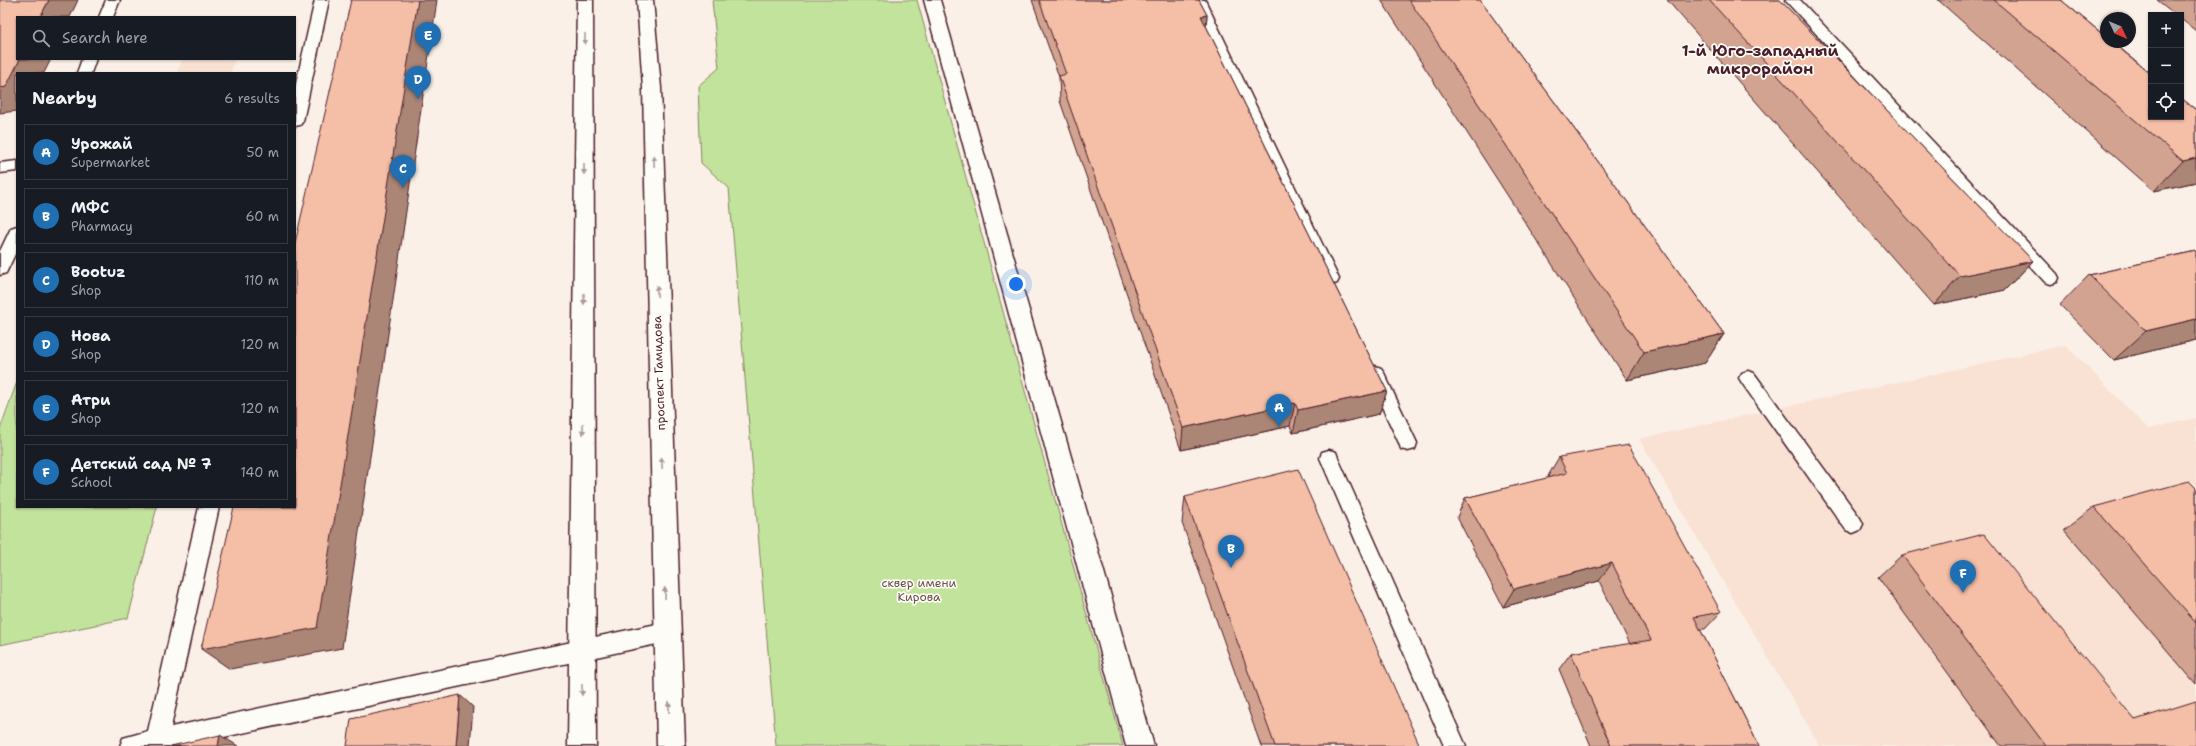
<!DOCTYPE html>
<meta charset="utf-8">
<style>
body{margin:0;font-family:"Shantell Sans",sans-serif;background:#20242c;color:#f1f3f6}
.controls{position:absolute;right:12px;top:12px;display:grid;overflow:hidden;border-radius:0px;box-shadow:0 1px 3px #0004}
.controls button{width:36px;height:36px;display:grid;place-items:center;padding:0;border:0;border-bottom:1px solid #363941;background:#171b24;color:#f1f3f6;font:20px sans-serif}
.compass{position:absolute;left:2100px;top:12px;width:36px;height:36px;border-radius:50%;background:#171b24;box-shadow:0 1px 3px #0004;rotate:134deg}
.you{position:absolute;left:1016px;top:284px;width:14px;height:14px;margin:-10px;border:3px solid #fff;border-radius:50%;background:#1a73e8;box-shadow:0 0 0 6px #1a73e833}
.badge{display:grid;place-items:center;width:26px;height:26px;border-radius:50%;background:#1f6fb2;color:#fff;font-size:13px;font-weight:700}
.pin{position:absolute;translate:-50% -33px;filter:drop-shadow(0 1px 2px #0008)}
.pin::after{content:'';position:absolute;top:21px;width:14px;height:12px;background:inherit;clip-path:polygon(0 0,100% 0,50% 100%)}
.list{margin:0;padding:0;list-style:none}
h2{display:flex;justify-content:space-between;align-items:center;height:52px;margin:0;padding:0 16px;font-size:17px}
h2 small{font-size:13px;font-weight:400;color:#9ea1a6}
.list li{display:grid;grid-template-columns:26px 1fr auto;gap:12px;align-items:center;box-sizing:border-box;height:56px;margin:0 8px 8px;padding:0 8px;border:1px solid #363941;border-radius:0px}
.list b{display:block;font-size:15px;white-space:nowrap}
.list p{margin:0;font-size:13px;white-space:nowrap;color:#9ea1a6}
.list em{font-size:13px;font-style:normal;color:#9ea1a6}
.icon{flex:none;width:22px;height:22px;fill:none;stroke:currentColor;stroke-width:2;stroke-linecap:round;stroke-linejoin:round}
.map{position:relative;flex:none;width:2196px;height:746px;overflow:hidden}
.search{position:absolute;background:#171b24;box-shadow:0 1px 3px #0004;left:16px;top:16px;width:280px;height:44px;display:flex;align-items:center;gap:10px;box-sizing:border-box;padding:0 14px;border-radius:0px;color:#9ea1a6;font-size:15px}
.panel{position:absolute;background:#171b24;box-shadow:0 1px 3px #0004;left:16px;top:72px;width:280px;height:436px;border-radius:0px}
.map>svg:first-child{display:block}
.built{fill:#f9e1d4}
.green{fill:#c2e39c;stroke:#868164}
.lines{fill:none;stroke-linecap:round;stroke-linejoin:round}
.lane-casing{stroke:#4a1f2b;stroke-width:3}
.street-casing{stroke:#4a1f2b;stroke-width:3}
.primary-casing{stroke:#4a1f2b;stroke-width:3}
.lane{fill:#fdfcf7;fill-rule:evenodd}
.street{fill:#fdfcf7;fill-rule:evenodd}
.primary{fill:#fdfcf7;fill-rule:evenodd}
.wall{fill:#d2a390;stroke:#4a1f2b}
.shaded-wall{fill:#ab8575;stroke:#4a1f2b}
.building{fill:#f4bea7;stroke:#4a1f2b}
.oneway{fill:#ac999b}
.labels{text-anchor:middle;stroke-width:3.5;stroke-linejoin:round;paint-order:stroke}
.street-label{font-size:12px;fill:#4a1f2b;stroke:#fdfcf7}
.park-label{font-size:12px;fill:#685047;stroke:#fdfcf7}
.district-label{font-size:16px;font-weight:bold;fill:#4a1f2b;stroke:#fdfcf7}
</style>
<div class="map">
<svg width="2196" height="746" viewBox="0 0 2196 746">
<rect width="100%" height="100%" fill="#fbf0e7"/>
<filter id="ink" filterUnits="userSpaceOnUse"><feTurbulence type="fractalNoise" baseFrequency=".025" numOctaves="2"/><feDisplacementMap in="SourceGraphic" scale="8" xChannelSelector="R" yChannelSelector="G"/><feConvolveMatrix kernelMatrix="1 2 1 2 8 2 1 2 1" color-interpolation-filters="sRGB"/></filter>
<g filter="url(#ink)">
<path class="built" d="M182,59H235L231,73H177Z
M2066,345L2148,429L2196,418V746H1820L1639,439Z"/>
<path class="green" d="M712,0H917L1123,746H776L729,188L701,163L698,86L719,68Z
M17,382V507H157L128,618L0,645V429Z"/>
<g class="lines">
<defs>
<path id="lane" d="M106,0H120L113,17H99Z
M315,0H329L303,121L300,125L295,126V88Z
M1191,0H1205L1339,279L1337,283L1331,285L1325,283L1323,279Z
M1785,0H1800L2057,274L2059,278L2057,282L2051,284L2045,282Z
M82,59H96L91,73H77Z
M17,161V171L0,173V163Z
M17,226V250L6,273L0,275V251L11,228Z
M1375,366L1381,368L1384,373L1417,443L1415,449L1408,451L1401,449L1399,443L1366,373L1369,368Z
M1748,371L1754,373L1860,518L1863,524L1860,530L1853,533L1846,530L1742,383L1739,378L1742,373Z
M1329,450L1336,452L1338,458L1466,746H1444L1320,458L1322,452Z
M199,507H219L171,727L666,622L673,625L676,632L673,639L666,642L182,746H120L123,738L148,731Z"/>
<path id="street" d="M924,0H940L1154,746H1126Z"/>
<path id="primary" d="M577,0H593L596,746H568Z
M637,0H653L661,88L685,746H657L643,88Z"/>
</defs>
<use href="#lane" class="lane-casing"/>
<use href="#street" class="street-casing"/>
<use href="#primary" class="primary-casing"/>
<use href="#lane" class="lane"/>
<use href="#street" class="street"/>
<use href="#primary" class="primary"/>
</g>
<path class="wall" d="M1032,0H1199L1207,15L1206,26L1387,391L1379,414L1293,433L1290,426L1181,450L1060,101L1059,77Z
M1381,0H1480L1724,334L1705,363L1627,380Z
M1667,0H1780L2033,261L2005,290L1934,305Z
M1938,0H2061L2196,110V182L2154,191Z
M2157,0H2196V31L2181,19V15H2176Z
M2196,251V340L2114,360L2060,305L2089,275Z
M1559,457L1721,612L1705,629H1700L1759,746H1591L1559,669L1571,653L1630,644L1599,581L1503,607L1457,517L1465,498L1549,478L1548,476Z
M2196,488V684L2064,530L2094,507Z
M1185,497L1420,746H1261L1182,523Z
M1902,555L2135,720L2196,746H2001L1878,577Z"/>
<path class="shaded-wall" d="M49,0H78L70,17H40Z
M418,0H437L342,648L230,669L201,649Z
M1207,15L1205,40L1201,16Z
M20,59H51L44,73H17V111L0,113V88Z
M2196,158V182L2154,191L2183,161Z
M2033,261L2005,290L1934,305L1960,276Z
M2196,319V340L2114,360L2146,331Z
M1724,334L1705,363L1627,380L1644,352Z
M1387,391L1379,414L1293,433L1298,410Z
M1295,403L1290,426L1181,450L1183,428Z
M1612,563L1599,581L1503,607L1514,589Z
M460,695L473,707L470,746H456Z
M220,735L238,746H218Z"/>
<path class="building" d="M0,0H49L40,17H17V59H20L6,87L0,88Z
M351,0H418L317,628L201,649L234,507H295V243Z
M1039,0H1199L1207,15L1201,16L1387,391L1298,410L1295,403L1183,428L1059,76L1066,74Z
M1409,0H1480L1724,334L1644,352Z
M1709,0H1780L2033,261L1960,276Z
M1994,0H2061L2106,37V42H2112L2151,74V117H2181V98L2196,110V158L2183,161Z
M2196,251V319L2146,331L2089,275Z
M1629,445L1721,612L1694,617L1759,746H1611L1571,653L1651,640L1612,563L1514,589L1465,498L1567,473L1559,457Z
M1298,469L1420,746H1275L1185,497Z
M2189,481L2196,488V623L2094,507Z
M1984,534L2135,720L2196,701V746H2046L1902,555Z
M460,695L456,746H347L351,719Z
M220,735L218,746H171Z"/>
<defs><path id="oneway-solid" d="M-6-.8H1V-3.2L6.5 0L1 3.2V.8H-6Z"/></defs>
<g class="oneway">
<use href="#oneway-solid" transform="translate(585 39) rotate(90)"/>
<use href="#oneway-solid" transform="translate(654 161) rotate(-92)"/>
<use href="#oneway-solid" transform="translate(584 169) rotate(90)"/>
<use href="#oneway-solid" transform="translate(657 291) rotate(-92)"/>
<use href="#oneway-solid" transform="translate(584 299) rotate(90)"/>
<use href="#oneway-solid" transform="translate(583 429) rotate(90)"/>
<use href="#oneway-solid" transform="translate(662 463) rotate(-92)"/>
<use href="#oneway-solid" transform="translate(665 593) rotate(-92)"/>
<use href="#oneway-solid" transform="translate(582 690) rotate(90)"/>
<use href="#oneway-solid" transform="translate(669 707) rotate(-92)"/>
</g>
</g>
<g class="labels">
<g class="street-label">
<text transform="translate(659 373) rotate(-92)" y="4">проспект Гамидова</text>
</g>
<g class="park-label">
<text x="919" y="587">сквер имени<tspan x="919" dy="14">Кирова</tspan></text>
</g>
<g class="district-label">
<text x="1760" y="56">1-й Юго-западный<tspan x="1760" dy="18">микрорайон</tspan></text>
</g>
</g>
</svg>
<div class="controls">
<button>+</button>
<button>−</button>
<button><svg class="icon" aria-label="locate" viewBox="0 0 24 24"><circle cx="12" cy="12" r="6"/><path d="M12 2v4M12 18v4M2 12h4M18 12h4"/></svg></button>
</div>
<svg class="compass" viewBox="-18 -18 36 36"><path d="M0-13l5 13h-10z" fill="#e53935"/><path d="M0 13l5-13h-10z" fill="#9ea1a6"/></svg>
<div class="you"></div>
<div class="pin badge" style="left:1279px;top:427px">A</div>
<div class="pin badge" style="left:1231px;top:568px">B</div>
<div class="pin badge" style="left:403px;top:188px">C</div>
<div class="pin badge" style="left:418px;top:99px">D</div>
<div class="pin badge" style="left:428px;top:55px">E</div>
<div class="pin badge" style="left:1963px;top:593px">F</div>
<div class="search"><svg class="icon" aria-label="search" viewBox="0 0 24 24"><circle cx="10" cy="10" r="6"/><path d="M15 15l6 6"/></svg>Search here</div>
<section class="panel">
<h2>Nearby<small>6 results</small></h2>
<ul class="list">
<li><span class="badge">A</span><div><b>Урожай</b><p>Supermarket</p></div><em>50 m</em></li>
<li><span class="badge">B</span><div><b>МФС</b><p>Pharmacy</p></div><em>60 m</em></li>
<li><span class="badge">C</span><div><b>Bootuz</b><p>Shop</p></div><em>110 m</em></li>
<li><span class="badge">D</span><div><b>Нова</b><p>Shop</p></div><em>120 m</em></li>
<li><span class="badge">E</span><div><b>Атри</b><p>Shop</p></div><em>120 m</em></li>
<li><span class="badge">F</span><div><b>Детский сад № 7</b><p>School</p></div><em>140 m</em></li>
</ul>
</section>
</div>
